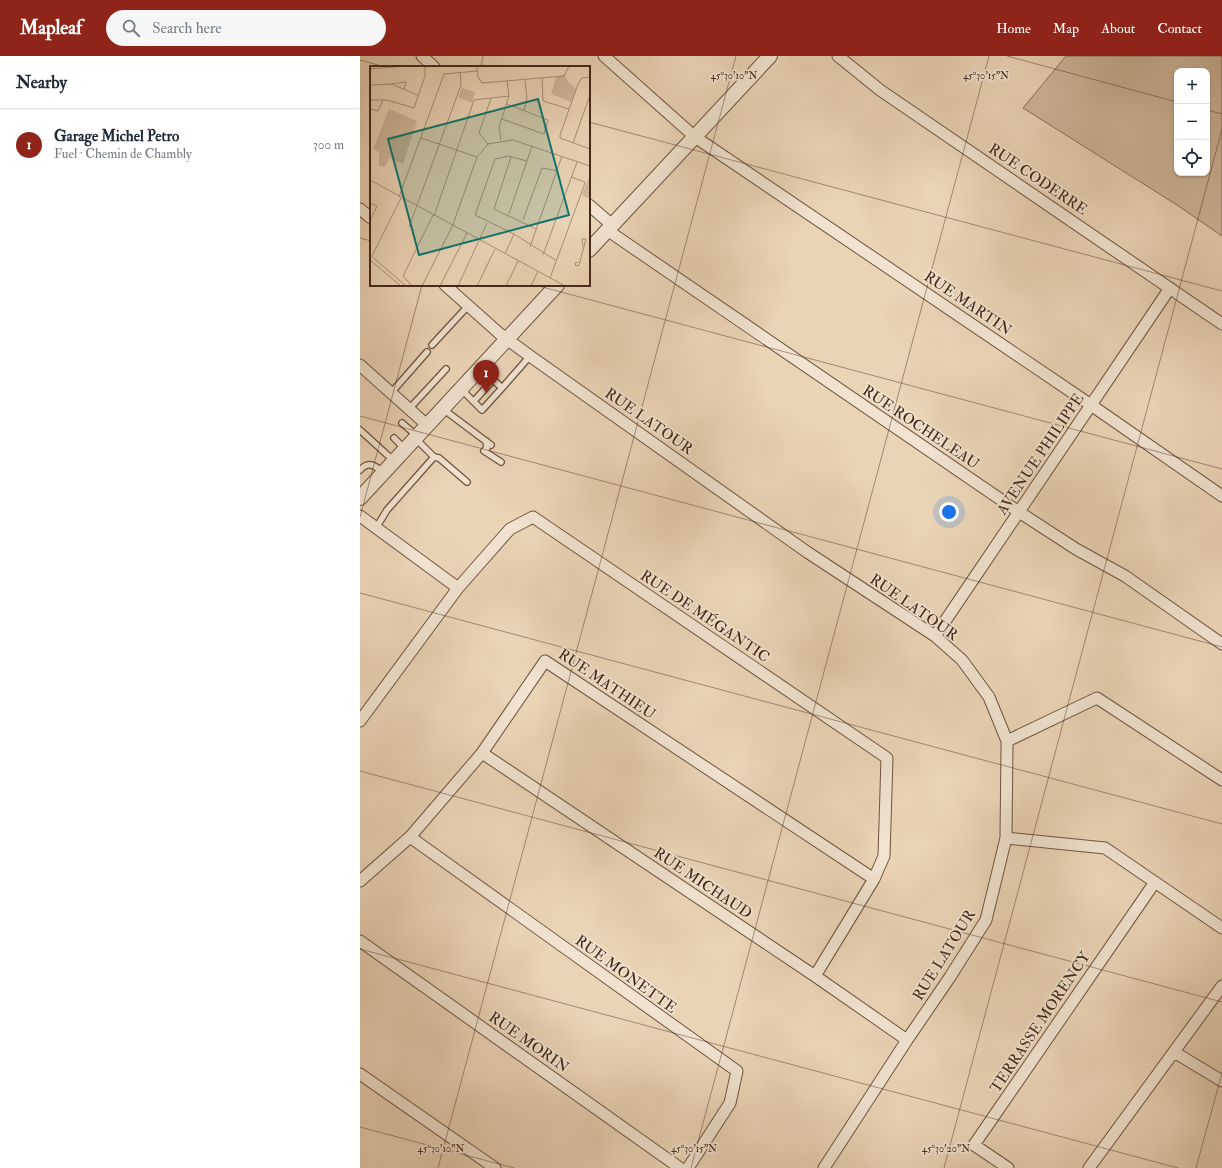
<!DOCTYPE html>
<meta charset="utf-8">
<style>
body{margin:0;font-family:"IM FELL Double Pica",serif;background:#f6f6f7;color:#1f2937}
.controls{position:absolute;right:12px;top:12px;display:grid;overflow:hidden;border-radius:8px;box-shadow:0 1px 3px #0004}
.controls button{width:36px;height:36px;display:grid;place-items:center;padding:0;border:0;border-bottom:1px solid #e0e1e3;background:#fff;color:#1f2937;font:20px sans-serif}
.you{position:absolute;left:589px;top:456px;width:14px;height:14px;margin:-10px;border:3px solid #fff;border-radius:50%;background:#1a73e8;box-shadow:0 0 0 6px #1a73e833}
.badge{display:grid;place-items:center;width:26px;height:26px;border-radius:50%;background:#8f2418;color:#fff;font-size:13px;font-weight:700}
.pin{position:absolute;translate:-50% -33px;filter:drop-shadow(0 1px 2px #0008)}
.pin::after{content:'';position:absolute;top:21px;width:14px;height:12px;background:inherit;clip-path:polygon(0 0,100% 0,50% 100%)}
.list{margin:0;padding:0;list-style:none}
h2{display:flex;justify-content:space-between;align-items:center;height:52px;margin:0;padding:0 16px;font-size:17px}
h2 small{font-size:13px;font-weight:400;color:#747a83}
.list li{display:grid;grid-template-columns:26px 1fr auto;gap:12px;align-items:center;box-sizing:border-box;height:72px;padding:0 16px;border-top:1px solid #e0e1e3}
.list b{display:block;font-size:15px;white-space:nowrap}
.list p{margin:0;font-size:13px;white-space:nowrap;color:#747a83}
.list em{font-size:13px;font-style:normal;color:#747a83}
.icon{flex:none;width:22px;height:22px;fill:none;stroke:currentColor;stroke-width:2;stroke-linecap:round;stroke-linejoin:round}
.map{position:relative;flex:none;width:862px;height:1112px;overflow:hidden}
header{display:flex;align-items:center;gap:24px;box-sizing:border-box;height:56px;padding:0 20px;background:#8f2418;color:#fff}
header strong{font-size:19px}
nav{display:flex;gap:22px;margin-inline-start:auto;font-size:14px}
.search{width:280px;height:36px;background:#f6f6f7;display:flex;align-items:center;gap:10px;box-sizing:border-box;padding:0 14px;border-radius:22px;color:#747a83;font-size:15px}
main{display:flex}
aside{flex:1;background:#fff}
.map>svg:first-child{display:block}
.green{fill:#ceb79b;stroke:#8a705a;fill-rule:evenodd}
.lines{fill:none;stroke-linecap:round;stroke-linejoin:round}
.service-casing{stroke:#6f5341;stroke-width:8}
.minor-casing{stroke:#6f5341;stroke-width:13}
.tertiary-casing{stroke:#6f5341;stroke-width:16}
.service{stroke:#f1e3d0;stroke-width:5.5}
.minor{stroke:#f1e3d0;stroke-width:11}
.tertiary{stroke:#f1e3d0;stroke-width:14}
.ticks{fill:none;stroke:#46281a;stroke-width:1;stroke-opacity:0.45}
.labels{text-anchor:middle;stroke-width:3.5;stroke-linejoin:round;paint-order:stroke}
.street-label{font-size:15px;fill:#46281a;stroke:#f1e3d0}
.inset-road{fill:none;stroke:#a88f78;stroke-width:1}
.view{fill:#0f766e;fill-opacity:0.15;stroke:#0f766e;stroke-width:2}
.inset-edge{fill:none;stroke:#46281a;stroke-width:2}
.ticks-label{font-size:10px;text-anchor:middle;fill:#46281a;stroke:#f1e3d0;stroke-width:3.5;stroke-linejoin:round;paint-order:stroke}
</style>
<header>
<strong>Mapleaf</strong>
<div class="search"><svg class="icon" aria-label="search" viewBox="0 0 24 24"><circle cx="10" cy="10" r="6"/><path d="M15 15l6 6"/></svg>Search here</div>
<nav><a>Home</a><a>Map</a><a>About</a><a>Contact</a></nav>
</header>
<main>
<aside>
<h2>Nearby<small></small></h2>
<ul class="list">
<li><span class="badge">1</span><div><b>Garage Michel Petro</b><p>Fuel · Chemin de Chambly</p></div><em>300 m</em></li>
</ul>
</aside>
<div class="map">
<svg width="862" height="1112" viewBox="0 0 862 1112">
<rect width="100%" height="100%" fill="#ead4b6"/>
<filter id="stains"><feTurbulence type="fractalNoise" baseFrequency=".005" numOctaves="4"/><feColorMatrix values="0 0 0 0 .2 0 0 0 0 .09 0 0 0 0 .02 0 0 0 .5 -.17"/></filter>
<radialGradient id="worn" r=".72"><stop offset=".6" stop-color="#630" stop-opacity="0"/><stop offset="1" stop-color="#630" stop-opacity=".3"/></radialGradient>
<path class="green" d="M706,0H862V180L817,149L663,52ZM817,15H847V117H817Z"/>
<g class="lines">
<defs>
<path id="service" d="M72,289L108,250
M142,332L170,300
M101,333L122,354L142,332L121,312
M31,337L67,296
M114,345L133,324
M49,353L86,313
M83,353L131,389
M42,367L57,380
M0,374L34,405
M34,382L45,393
M126,385L127,392L124,395L141,406
M74,401L79,402L107,426
M0,414C9,405 14,409 23,416
M16,472L27,454L74,401L56,383"/>
<path id="minor" d="M62,0L74,11
M244,0L335,81L731,349L862,440
M478,0L520,34L862,268
M229,149L252,169
M0,153L11,162
M247,174L659,456L716,493L765,520L862,588
M85,229L140,278L170,300L447,496L575,580L602,604L629,641L647,685V690L646,782L626,864L590,921L547,984L464,1112
M0,309L67,369
M0,460L98,532
M575,580L810,232
M0,665L98,532L150,473L173,461L527,702L524,800L514,823L455,920
M647,685L737,642L862,724
M122,697L455,920L547,984
M50,781L377,1015L370,1047L328,1112
M646,782L745,792L862,872
M0,825L50,781L122,697L185,605L514,823
M0,885L320,1112
M814,996L862,1025
M0,1018L135,1112
M648,1112L614,1089L795,826
M729,1112L862,930"/>
<path id="tertiary" d="M229,194L410,0
M0,442L197,229"/>
</defs>
<use href="#service" class="service-casing"/>
<use href="#minor" class="minor-casing"/>
<use href="#tertiary" class="tertiary-casing"/>
<use href="#service" class="service"/>
<use href="#minor" class="minor"/>
<use href="#tertiary" class="tertiary"/>
</g>
<path class="ticks" d="M647,0L817,46M0,4L25,11M121,11L123,0M847,54L862,58M229,66L862,235M0,182L11,185M175,229L862,413M0,360L862,591M0,461L62,229M0,537L862,768M0,715L862,946M0,893L818,1112M0,1071L154,1112M78,1112L376,0M331,1112L629,0M584,1112L862,73M836,1112L862,1017"/>
<g class="labels">
<g class="street-label">
<text transform="translate(678 123) rotate(34)" y="5">RUE CODERRE</text>
<text transform="translate(608 247) rotate(34)" y="5">RUE MARTIN</text>
<text transform="translate(289 365) rotate(35)" y="5">RUE LATOUR</text>
<text transform="translate(561 371) rotate(34)" y="5">RUE ROCHELEAU</text>
<text transform="translate(680 398) rotate(-56)" y="5">AVENUE PHILIPPE</text>
<text transform="translate(554 551) rotate(35)" y="5">RUE LATOUR</text>
<text transform="translate(345 560) rotate(34)" y="5">RUE DE MÉGANTIC</text>
<text transform="translate(247 628) rotate(34)" y="5">RUE MATHIEU</text>
<text transform="translate(343 827) rotate(34)" y="5">RUE MICHAUD</text>
<text transform="translate(584 899) rotate(-58)" y="5">RUE LATOUR</text>
<text transform="translate(266 918) rotate(36)" y="5">RUE MONETTE</text>
<text transform="translate(680 966) rotate(-56)" y="5">TERRASSE MORENCY</text>
<text transform="translate(169 986) rotate(35)" y="5">RUE MORIN</text>
</g>
</g>
<g transform="translate(10 10)">
<rect width="220" height="220" fill="#ead4b6"/>
<path d="M195,9L198,16L206,23L201,36L181,28L186,11ZM92,22L105,26L102,37L88,31ZM19,43L47,55L33,98L19,92L15,101L9,100V86L3,83ZM220,108V133L212,129Z" fill="#ceb79b"/>
<path class="inset-road" d="M107,0L108,11L112,17L194,10L199,0M0,3L35,0M220,11L212,12L208,18L190,69V72L220,83M172,12L173,35L199,43M21,18L36,16L34,23M0,19L21,18L48,29M0,37L1,34H17L44,42L55,10V0M0,43L8,45L13,34M154,44L157,33L155,14M132,53L174,68L178,54L137,38M51,72L107,91M131,74L129,61L139,30L137,15M203,77L220,29M118,78L109,67L121,32M141,91L124,143L166,163M157,95L138,90L125,93L105,149L144,168L187,195M0,114L195,220M29,131L74,8L107,5M0,137L7,140L0,155M139,148L162,80M64,150L104,34L139,30M153,154L172,102L188,105M39,161L91,19L90,6M160,181L192,90M135,188L144,168M0,189L36,220M173,189L207,96M2,190L31,132M0,194L31,220M208,196L205,197L206,200L209,199L216,173H212L213,181M180,212L214,120L215,116L201,111M42,220L33,210L63,149M52,220L82,161L107,91L118,78L143,74L220,100M70,220L97,167M88,220L117,157M107,220L125,183M136,220L148,195M161,220L168,205"/>
<path class="view" d="M168,33L199,149L49,189L18,73Z"/>
<rect width="220" height="220" class="inset-edge"/>
</g>
<g class="ticks-label">
<text x="374" y="23">45°30'10"N</text>
<text x="626" y="23">45°30'15"N</text>
<text x="81" y="1096">45°30'10"N</text>
<text x="334" y="1096">45°30'15"N</text>
<text x="586" y="1096">45°30'20"N</text>
</g>
<rect width="100%" height="100%" filter="url(#stains)"/>
<rect width="100%" height="100%" fill="url(#worn)"/>
</svg>
<div class="controls">
<button>+</button>
<button>−</button>
<button><svg class="icon" aria-label="locate" viewBox="0 0 24 24"><circle cx="12" cy="12" r="6"/><path d="M12 2v4M12 18v4M2 12h4M18 12h4"/></svg></button>
</div>
<div class="you"></div>
<div class="pin badge" style="left:126px;top:337px">1</div>
</div>
</main>
